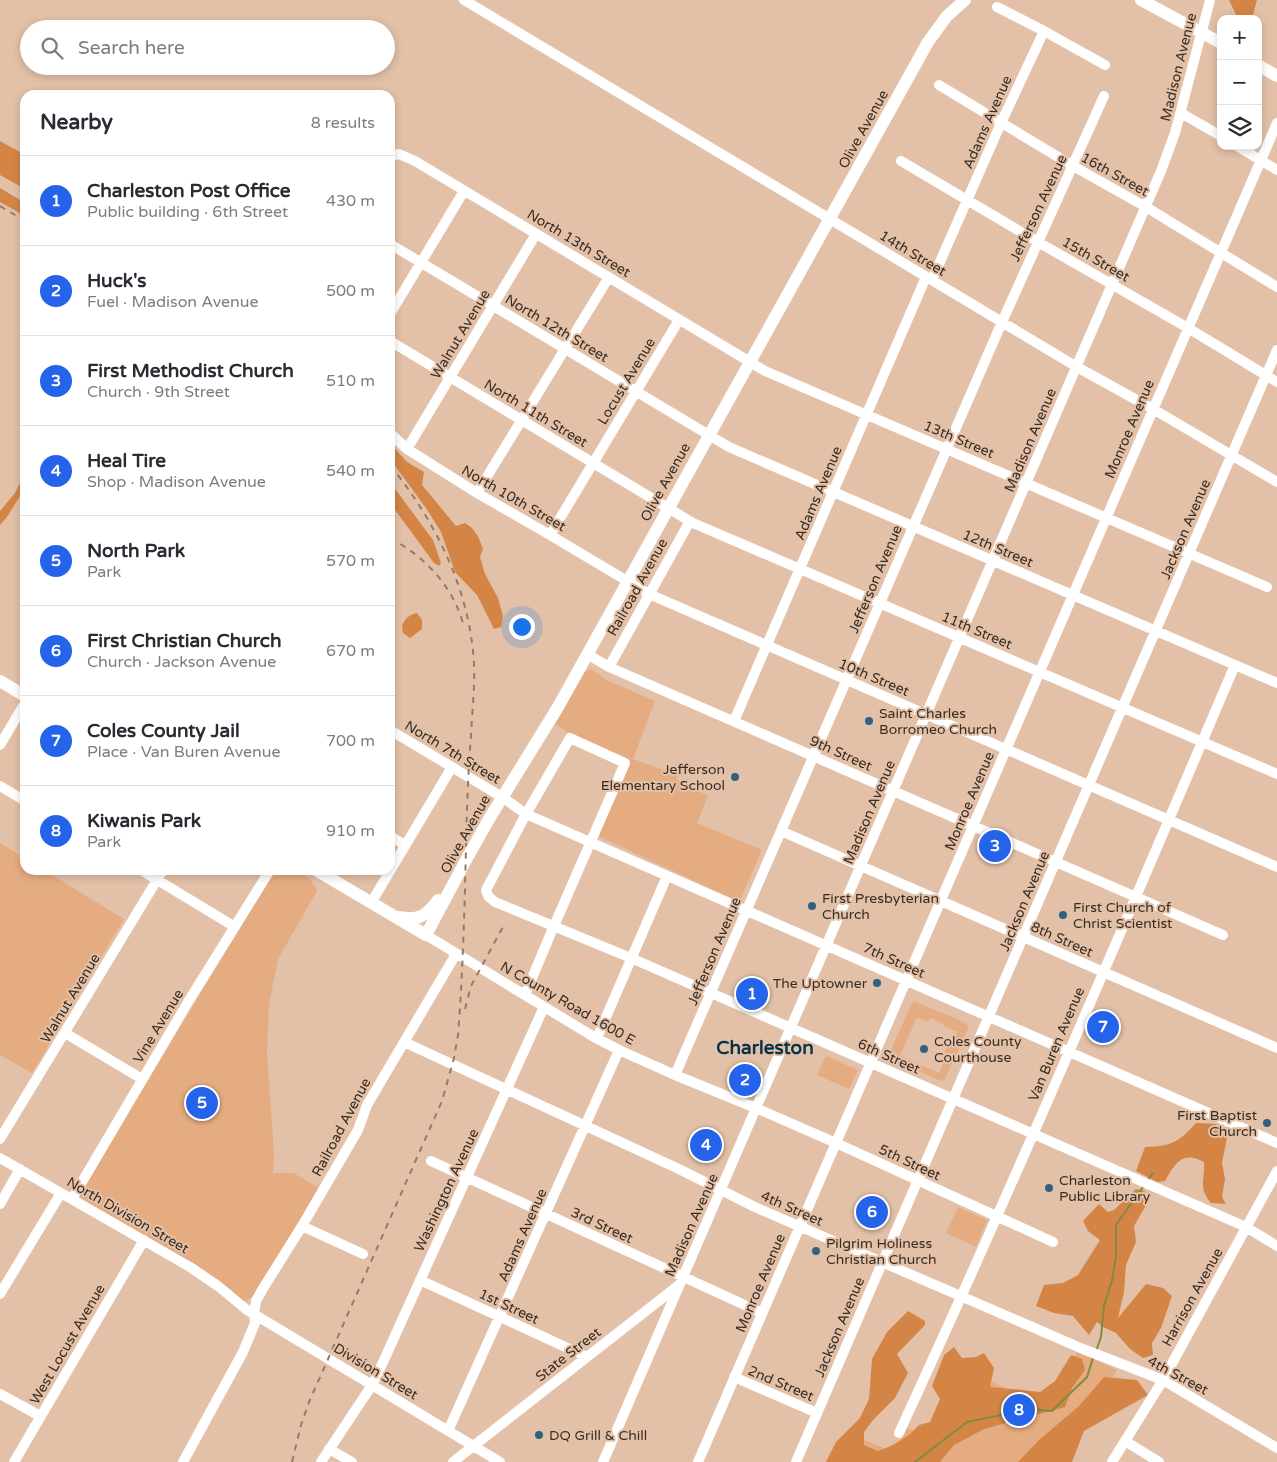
<!DOCTYPE html>
<meta charset="utf-8">
<style>
body{margin:0;font-family:"Varela Round",sans-serif;background:#f2f2f3;color:#2b2b33}
.controls{position:absolute;right:15px;top:15px;display:grid;overflow:hidden;border-radius:10px;box-shadow:0 2px 8px #0003}
.controls button{width:45px;height:45px;display:grid;place-items:center;padding:0;border:0;border-bottom:1px solid #e1e1e2;background:#fff;color:#2b2b33;font:25px sans-serif}
.you{position:absolute;left:521px;top:626px;width:18px;height:18px;margin:-12px;border:4px solid #fff;border-radius:50%;background:#1a73e8;box-shadow:0 0 0 8px #1a73e833}
.badge{display:grid;place-items:center;width:32px;height:32px;border-radius:50%;background:#2563eb;color:#fff;font-size:16px;font-weight:700}
.pin{position:absolute;translate:-50% -50%;border:2px solid #fff;box-shadow:0 1px 5px #0006}
.list{margin:0;padding:0;list-style:none}
h2{display:flex;justify-content:space-between;align-items:center;height:65px;margin:0;padding:0 20px;font-size:21px}
h2 small{font-size:16px;font-weight:400;color:#7c7c81}
.list li{display:grid;grid-template-columns:32px 1fr auto;gap:15px;align-items:center;box-sizing:border-box;height:90px;padding:0 20px;border-top:1px solid #e1e1e2}
.list b{display:block;font-size:19px;white-space:nowrap}
.list p{margin:0;font-size:16px;white-space:nowrap;color:#7c7c81}
.list em{font-size:16px;font-style:normal;color:#7c7c81}
.icon{flex:none;width:28px;height:28px;fill:none;stroke:currentColor;stroke-width:2;stroke-linecap:round;stroke-linejoin:round}
.map{position:relative;flex:none;width:1277px;height:1462px;overflow:hidden}
.search{position:absolute;background:#fff;box-shadow:0 2px 8px #0003;left:20px;top:20px;width:375px;height:55px;display:flex;align-items:center;gap:12px;box-sizing:border-box;padding:0 18px;border-radius:28px;color:#7c7c81;font-size:19px}
.panel{position:absolute;background:#fff;box-shadow:0 2px 8px #0003;left:20px;top:90px;width:375px;height:785px;border-radius:15px}
.map>svg:first-child{display:block}
.green{fill:#e5ac81;fill-rule:evenodd}
.forest{fill:#d48545}
.lines{fill:none;stroke-linecap:round;stroke-linejoin:round}
.stream{stroke:#818a42;stroke-width:2}
.minor{stroke:#fff;stroke-width:10}
.major{stroke:#fff;stroke-width:12}
.rail{stroke:#937b69;stroke-width:2;stroke-dasharray:6 6;stroke-linecap:butt}
.poi-dot{fill:#30617f;stroke:#e3c1a8;stroke-width:2}
.labels{text-anchor:middle;stroke-width:4;stroke-linejoin:round;paint-order:stroke}
.street-label{font-size:14px;fill:#392c22;stroke:#e3c1a8}
.poi-label{font-size:14px;fill:#392c22;stroke:#e3c1a8;text-anchor:start}
.district-label{font-size:19px;font-weight:bold;fill:#083248;stroke:#e3c1a8}
</style>
<div class="map">
<svg width="1277" height="1462" viewBox="0 0 1277 1462">
<rect width="100%" height="100%" fill="#e3c1a8"/>
<path class="green" d="M590,669L599,674L606,680L655,701L633,759L678,775L676,779L708,796L697,823L762,850L739,902L596,835L629,762L567,732L555,724L585,672Z
M0,843L25,858V870H44L124,919L32,1073L0,1055Z
M275,870C294,870 309,871 317,891L278,959L269,1004L267,1053L274,1153L273,1173H294L320,1189L262,1284L252,1297L245,1301L240,1300L204,1270L79,1197V1195Z
M914,1001L966,1023L969,1027L945,1079L941,1081L889,1058V1054L912,1003ZM917,1017L928,1022L930,1018L944,1024V1026L957,1032L952,1043L949,1042L941,1060L944,1062L939,1073L900,1056Z
M826,1056L858,1070L849,1089L817,1075Z
M958,1207L987,1220L976,1247L946,1233Z
M1077,1352L1117,1370L1064,1462H848L858,1437L895,1453L907,1428L930,1438L965,1370L1006,1388L1040,1392L1058,1388L1069,1370Z"/>
<path class="forest" d="M1229,0H1257L1252,19H1238Z
M0,141L25,155V189L0,175Z
M0,188L25,203V216L0,202Z
M390,443L407,462L424,472L422,485L456,526L465,523C476,529 479,538 483,549L480,557L485,574L498,598L503,616L501,627L494,629L477,595L455,572L441,532L426,508L390,459Z
M25,473V487L23,491L7,517L0,525V511L15,493Z
M390,482L433,540L441,563L439,566L434,563L390,503Z
M417,613L422,620V629L410,638L403,633L402,626C405,618 409,615 417,613Z
M1196,1123L1216,1124L1227,1138L1222,1163L1225,1179L1222,1197L1226,1204L1211,1203C1198,1188 1205,1180 1204,1162C1182,1150 1175,1164 1165,1181L1157,1182L1136,1171L1145,1147C1171,1146 1178,1143 1196,1123Z
M1136,1189L1145,1191L1146,1205L1134,1226L1136,1242L1126,1265L1124,1292L1118,1318L1146,1284L1163,1288L1172,1296L1161,1328L1152,1343L1153,1355L1143,1358L1130,1349L1116,1333L1103,1327L1097,1322L1089,1335L1073,1316L1054,1313L1036,1306L1044,1285L1063,1283L1078,1275L1100,1240L1088,1231L1083,1221L1099,1204L1108,1212L1114,1210Z
M908,1311L925,1321V1325L897,1354L908,1373L895,1398L873,1420L864,1432V1445L878,1451L893,1445L909,1435L919,1425L930,1422L940,1399L932,1386L944,1355L954,1347L962,1358L976,1357L984,1353L994,1368L990,1387L1040,1392L1055,1381L1071,1355L1082,1359L1085,1370L1072,1388L1065,1407L984,1429L954,1445L940,1462H826L836,1442L860,1418L869,1399L872,1359L887,1332Z
M1104,1377L1137,1380L1148,1395L1084,1431L1072,1462H1018L1039,1440L1079,1406Z"/>
<g class="lines">
<path class="stream" d="M1147,1181L1153,1173
M1096,1351L1101,1337L1104,1305L1112,1281L1116,1256V1225L1143,1187
M915,1462L967,1422L1030,1409L1052,1411L1087,1377L1093,1358"/>
<path class="minor" d="M464,0L1077,367L1153,409L1277,482
M997,7L1044,31L1105,65
M939,85L1073,166L1146,207L1277,287
M1181,113L1221,136
M1237,146L1277,170
M390,156L399,154L415,161L765,371L1267,587
M901,161L1038,242L1188,328L1277,382
M390,244L729,447L1277,683
M932,280L1001,123L1044,31
M390,314L464,191
M390,341L693,523L1277,774
M390,433L407,449L477,493L550,535L649,594L1277,867
M407,449L536,234
M477,493L609,277
M550,535L679,320
M587,654L609,667L1223,935
M609,667L690,521
M734,721L926,277
M390,730L502,797L526,814L1277,1143
M0,745L25,703
M0,786L25,801
M781,831L1277,1048
M390,836L405,845
M141,870L235,927
M371,903L452,767
M426,935L594,1037L619,1050L675,1075L756,1108L836,1143L1053,1242
M525,995L553,928L554,926L625,763L570,738L526,814L486,890L488,896L495,902L631,958L1246,1227L1277,1246
M65,1033L142,1079
M597,1038L667,876
M404,1042L681,1170L757,1208L1083,1349L1163,1380L1277,1448
M675,1075L1002,322L1104,96
M0,1139L163,870
M0,1158L190,1267L218,1286L247,1310L500,1462
M431,1161L762,1313
M72,1199L188,1002L270,870
M0,1204L20,1169
M302,1226L363,1254
M420,1280L587,1357
M0,1294L61,1193
M734,1377L817,1413
M0,1394L40,1416
M448,1431L619,1050
M899,1433C1016,1180 1125,922 1235,665
M1125,1441L1159,1462
M329,1449L352,1462
M14,1462L144,1240
M183,1462L243,1352L255,1323L254,1314L256,1301L262,1290L302,1226L358,1130L367,1105L456,954
M321,1462L374,1382L544,1007
M453,1462L679,1285
M603,1462L1161,171L1175,133L1210,0
M698,1462L1277,123
M796,1462L1277,350
M1112,1462L1163,1380L1277,1171"/>
<path class="major" d="M1141,0L1221,43
M1258,65L1277,76
M0,681L25,696
M316,870L426,935L466,860L489,819L558,707L928,42L947,16L965,0
M398,917C419,921 426,916 438,900"/>
<path class="rail" d="M0,206L25,221
M390,538C424,556 452,585 463,623
M465,1009L471,986L505,923
M292,1462L301,1425L309,1402L442,1101L454,1058L458,1035C464,959 465,883 467,808C468,784 469,760 471,736C472,712 475,688 474,664C470,590 436,522 390,465"/>
</g>
<g class="poi-dot">
<circle cx="869" cy="721" r="5"/>
<circle cx="735" cy="777" r="5"/>
<circle cx="812" cy="906" r="5"/>
<circle cx="1063" cy="915" r="5"/>
<circle cx="877" cy="983" r="5"/>
<circle cx="924" cy="1049" r="5"/>
<circle cx="1267" cy="1123" r="5"/>
<circle cx="1049" cy="1188" r="5"/>
<circle cx="816" cy="1251" r="5"/>
<circle cx="539" cy="1435" r="5"/>
</g>
<g class="labels">
<g class="street-label">
<text transform="translate(1178 67) rotate(-76)" y="5">Madison Avenue</text>
<text transform="translate(987 122) rotate(-66)" y="5">Adams Avenue</text>
<text transform="translate(863 129) rotate(-61)" y="5">Olive Avenue</text>
<text transform="translate(1115 174) rotate(29)" y="5">16th Street</text>
<text transform="translate(1038 208) rotate(-65)" y="5">Jefferson Avenue</text>
<text transform="translate(579 243) rotate(31)" y="5">North 13th Street</text>
<text transform="translate(913 253) rotate(31)" y="5">14th Street</text>
<text transform="translate(1096 259) rotate(30)" y="5">15th Street</text>
<text transform="translate(557 328) rotate(31)" y="5">North 12th Street</text>
<text transform="translate(460 334) rotate(-59)" y="5">Walnut Avenue</text>
<text transform="translate(626 381) rotate(-59)" y="5">Locust Avenue</text>
<text transform="translate(536 413) rotate(31)" y="5">North 11th Street</text>
<text transform="translate(1129 429) rotate(-67)" y="5">Monroe Avenue</text>
<text transform="translate(959 439) rotate(23)" y="5">13th Street</text>
<text transform="translate(1030 440) rotate(-67)" y="5">Madison Avenue</text>
<text transform="translate(665 482) rotate(-61)" y="5">Olive Avenue</text>
<text transform="translate(818 493) rotate(-67)" y="5">Adams Avenue</text>
<text transform="translate(514 498) rotate(30)" y="5">North 10th Street</text>
<text transform="translate(1185 529) rotate(-67)" y="5">Jackson Avenue</text>
<text transform="translate(998 548) rotate(23)" y="5">12th Street</text>
<text transform="translate(875 579) rotate(-67)" y="5">Jefferson Avenue</text>
<text transform="translate(637 587) rotate(-61)" y="5">Railroad Avenue</text>
<text transform="translate(977 630) rotate(23)" y="5">11th Street</text>
<text transform="translate(874 677) rotate(23)" y="5">10th Street</text>
<text transform="translate(453 752) rotate(31)" y="5">North 7th Street</text>
<text transform="translate(841 753) rotate(24)" y="5">9th Street</text>
<text transform="translate(969 801) rotate(-67)" y="5">Monroe Avenue</text>
<text transform="translate(869 812) rotate(-67)" y="5">Madison Avenue</text>
<text transform="translate(465 834) rotate(-61)" y="5">Olive Avenue</text>
<text transform="translate(1024 901) rotate(-67)" y="5">Jackson Avenue</text>
<text transform="translate(1062 939) rotate(24)" y="5">8th Street</text>
<text transform="translate(714 951) rotate(-67)" y="5">Jefferson Avenue</text>
<text transform="translate(894 960) rotate(24)" y="5">7th Street</text>
<text transform="translate(70 998) rotate(-59)" y="5">Walnut Avenue</text>
<text transform="translate(568 1003) rotate(30)" y="5">N County Road 1600 E</text>
<text transform="translate(158 1026) rotate(-59)" y="5">Vine Avenue</text>
<text transform="translate(1056 1044) rotate(-67)" y="5">Van Buren Avenue</text>
<text transform="translate(889 1056) rotate(24)" y="5">6th Street</text>
<text transform="translate(341 1127) rotate(-62)" y="5">Railroad Avenue</text>
<text transform="translate(910 1162) rotate(25)" y="5">5th Street</text>
<text transform="translate(446 1190) rotate(-65)" y="5">Washington Avenue</text>
<text transform="translate(792 1208) rotate(24)" y="5">4th Street</text>
<text transform="translate(128 1215) rotate(30)" y="5">North Division Street</text>
<text transform="translate(602 1225) rotate(25)" y="5">3rd Street</text>
<text transform="translate(691 1225) rotate(-66)" y="5">Madison Avenue</text>
<text transform="translate(522 1235) rotate(-66)" y="5">Adams Avenue</text>
<text transform="translate(760 1283) rotate(-67)" y="5">Monroe Avenue</text>
<text transform="translate(1192 1297) rotate(-61)" y="5">Harrison Avenue</text>
<text transform="translate(509 1306) rotate(25)" y="5">1st Street</text>
<text transform="translate(839 1327) rotate(-67)" y="5">Jackson Avenue</text>
<text transform="translate(67 1344) rotate(-60)" y="5">West Locust Avenue</text>
<text transform="translate(568 1354) rotate(-38)" y="5">State Street</text>
<text transform="translate(376 1371) rotate(31)" y="5">Division Street</text>
<text transform="translate(1178 1375) rotate(28)" y="5">4th Street</text>
<text transform="translate(781 1383) rotate(23)" y="5">2nd Street</text>
</g>
<g class="poi-label">
<text x="879" y="718">Saint Charles<tspan x="879" dy="16">Borromeo Church</tspan></text>
<text x="725" y="774" text-anchor="end">Jefferson<tspan x="725" dy="16">Elementary School</tspan></text>
<text x="822" y="903">First Presbyterian<tspan x="822" dy="16">Church</tspan></text>
<text x="1073" y="912">First Church of<tspan x="1073" dy="16">Christ Scientist</tspan></text>
<text x="867" y="988" text-anchor="end">The Uptowner</text>
<text x="934" y="1046">Coles County<tspan x="934" dy="16">Courthouse</tspan></text>
<text x="1257" y="1120" text-anchor="end">First Baptist<tspan x="1257" dy="16">Church</tspan></text>
<text x="1059" y="1185">Charleston<tspan x="1059" dy="16">Public Library</tspan></text>
<text x="826" y="1248">Pilgrim Holiness<tspan x="826" dy="16">Christian Church</tspan></text>
<text x="549" y="1440">DQ Grill &amp; Chill</text>
</g>
<g class="district-label">
<text x="765" y="1054">Charleston</text>
</g>
</g>
</svg>
<div class="controls">
<button>+</button>
<button>−</button>
<button><svg class="icon" aria-label="layers" viewBox="0 0 24 24"><path d="M12 4l9 5-9 5-9-5zM3 14l9 5 9-5"/></svg></button>
</div>
<div class="you"></div>
<div class="pin badge" style="left:752px;top:994px">1</div>
<div class="pin badge" style="left:745px;top:1080px">2</div>
<div class="pin badge" style="left:995px;top:846px">3</div>
<div class="pin badge" style="left:706px;top:1145px">4</div>
<div class="pin badge" style="left:202px;top:1103px">5</div>
<div class="pin badge" style="left:872px;top:1212px">6</div>
<div class="pin badge" style="left:1103px;top:1027px">7</div>
<div class="pin badge" style="left:1019px;top:1410px">8</div>
<div class="search"><svg class="icon" aria-label="search" viewBox="0 0 24 24"><circle cx="10" cy="10" r="6"/><path d="M15 15l6 6"/></svg>Search here</div>
<section class="panel">
<h2>Nearby<small>8 results</small></h2>
<ul class="list">
<li><span class="badge">1</span><div><b>Charleston Post Office</b><p>Public building · 6th Street</p></div><em>430 m</em></li>
<li><span class="badge">2</span><div><b>Huck's</b><p>Fuel · Madison Avenue</p></div><em>500 m</em></li>
<li><span class="badge">3</span><div><b>First Methodist Church</b><p>Church · 9th Street</p></div><em>510 m</em></li>
<li><span class="badge">4</span><div><b>Heal Tire</b><p>Shop · Madison Avenue</p></div><em>540 m</em></li>
<li><span class="badge">5</span><div><b>North Park</b><p>Park</p></div><em>570 m</em></li>
<li><span class="badge">6</span><div><b>First Christian Church</b><p>Church · Jackson Avenue</p></div><em>670 m</em></li>
<li><span class="badge">7</span><div><b>Coles County Jail</b><p>Place · Van Buren Avenue</p></div><em>700 m</em></li>
<li><span class="badge">8</span><div><b>Kiwanis Park</b><p>Park</p></div><em>910 m</em></li>
</ul>
</section>
</div>
